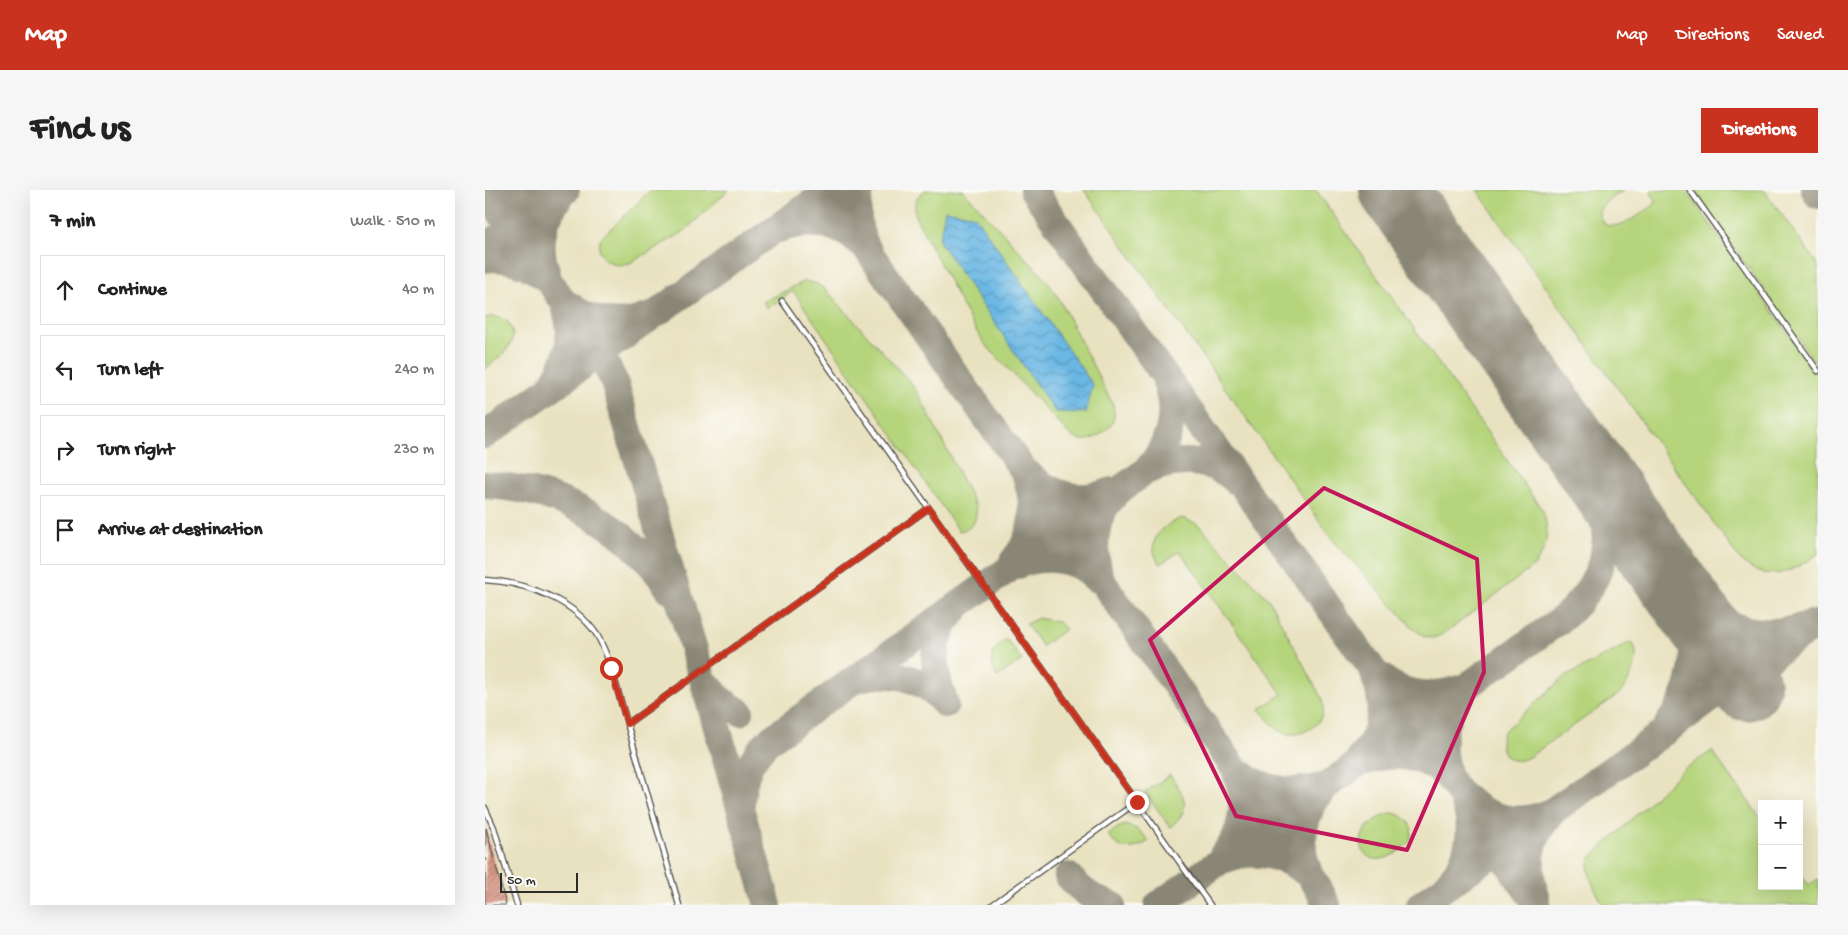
<!DOCTYPE html>
<meta charset="utf-8">
<style>
body{margin:0;font-family:"Gochi Hand",sans-serif;background:#f6f6f6;color:#222}
.controls{position:absolute;right:15px;bottom:15px;display:grid;overflow:hidden;border-radius:0px;box-shadow:0 5px 20px #0002}
.controls button{width:45px;height:45px;display:grid;place-items:center;padding:0;border:0;border-bottom:1px solid #e0e0e0;background:#fff;color:#222;font:25px sans-serif}
.scale{position:absolute;left:15px;bottom:12px;width:78px;box-sizing:border-box;padding-left:5px;border:2px solid #2b2b2b;border-top:0;font-size:14px;line-height:18px;white-space:nowrap;color:#2b2b2b;-webkit-text-stroke:4px #fdfcf7;paint-order:stroke}
.stop{position:absolute;width:15px;height:15px;margin:-11px;border:4px solid #c8321e;border-radius:50%;background:#fff}
.stop.end{background:#c8321e;border-color:#fff;box-shadow:0 1px 5px #0008}
.list{margin:0;padding:0;list-style:none}
h2{display:flex;justify-content:space-between;align-items:center;height:65px;margin:0;padding:0 20px;font-size:21px}
h2 small{font-size:16px;font-weight:400;color:#767676}
.list li{display:grid;grid-template-columns:32px 1fr auto;gap:15px;align-items:center;box-sizing:border-box;height:70px;margin:0 10px 10px;padding:0 10px;border:1px solid #e0e0e0;border-radius:0px}
.list b{display:block;font-size:19px;white-space:nowrap}
.list em{font-size:16px;font-style:normal;color:#767676}
.icon{flex:none;width:28px;height:28px;fill:none;stroke:currentColor;stroke-width:2;stroke-linecap:round;stroke-linejoin:round}
.map{position:relative;flex:none;width:1333px;height:715px;overflow:hidden;border-radius:0px}
header{display:flex;align-items:center;gap:30px;box-sizing:border-box;height:70px;padding:0 25px;background:#c8321e;color:#fff}
header strong{font-size:24px}
nav{display:flex;gap:28px;margin-inline-start:auto;font-size:18px}
.intro{display:flex;align-items:center;justify-content:space-between;box-sizing:border-box;height:120px;padding:0 30px}
h1{margin:0;font-size:35px}
.button{padding:12px 22px;border-radius:0px;background:#c8321e;color:#fff;font-size:18px;font-weight:700}
main{display:flex;gap:30px;padding:0 30px}
aside{flex:1;background:#fff;border-radius:0px;box-shadow:0 5px 20px #0002}
.map>svg:first-child{display:block}
.green{fill:#b5d47b;stroke:#708053}
.water{fill:url(#water-waves);stroke:#4a7188}
.lines{fill:none;stroke-linecap:round;stroke-linejoin:round}
.taxiway{stroke:#8a8676;stroke-width:28}
.runway{stroke:#8a8676;stroke-width:70}
.building{fill:url(#building-hatch)}
.lane-casing{stroke:#484642;stroke-width:7}
.lane{stroke:#fff;stroke-width:4.5}
.route{stroke:#c8321e;stroke-width:6}
.marked{fill:none;stroke:#c2185b;stroke-width:4;stroke-linejoin:round}
</style>
<header>
<strong>Map</strong>
<nav><a>Map</a><a>Directions</a><a>Saved</a></nav>
</header>
<div class="intro"><h1>Find us</h1><a class="button">Directions</a></div>
<main>
<aside>
<h2>7 min<small>Walk · 510 m</small></h2>
<ul class="list">
<li><svg class="icon" aria-label="ahead" viewBox="0 0 24 24"><path d="M12 20V5M6 11l6-6 6 6"/></svg><div><b>Continue</b></div><em>40 m</em></li>
<li><svg class="icon" aria-label="left" viewBox="0 0 24 24"><path d="M17 20v-9H6M10 6l-5 5 5 5"/></svg><div><b>Turn left</b></div><em>240 m</em></li>
<li><svg class="icon" aria-label="right" viewBox="0 0 24 24"><path d="M7 20v-9h11M14 6l5 5-5 5"/></svg><div><b>Turn right</b></div><em>230 m</em></li>
<li><svg class="icon" aria-label="arrive" viewBox="0 0 24 24"><path d="M6 21V4h12l-3 4 3 4H6"/></svg><div><b>Arrive at destination</b></div></li>
</ul>
</aside>
<div class="map">
<svg width="1333" height="715" viewBox="0 0 1333 715">
<defs>
<pattern id="water-waves" width="16" height="10" patternUnits="userSpaceOnUse" patternTransform="scale(1.25)"><rect width="16" height="10" fill="#6ab7e4"/><path d="M0 5q4-4 8 0t8 0" fill="none" stroke="#5795b9"/></pattern>
<pattern id="building-hatch" width="6" height="6" patternUnits="userSpaceOnUse" patternTransform="scale(1.25)"><rect width="6" height="6" fill="#d89887"/><path d="M-1 1l2-2M0 6l6-6M5 7l2-2" fill="none" stroke="#af7c6f"/></pattern>
</defs>
<rect width="100%" height="100%" fill="#fdfcf7"/>
<filter id="ink" filterUnits="userSpaceOnUse"><feTurbulence type="fractalNoise" baseFrequency=".02" numOctaves="2"/><feDisplacementMap in="SourceGraphic" scale="10" xChannelSelector="R" yChannelSelector="G"/><feConvolveMatrix kernelMatrix="1 2 1 2 8 2 1 2 1" color-interpolation-filters="sRGB"/></filter>
<filter id="wash" filterUnits="userSpaceOnUse"><feTurbulence type="fractalNoise" baseFrequency=".0096" numOctaves="4" result="noise"/><feDisplacementMap in="SourceGraphic" scale="20" xChannelSelector="R" yChannelSelector="G"/><feGaussianBlur stdDeviation="1.12" result="paint"/><feColorMatrix in="noise" values="0 0 0 0 0 0 0 0 0 0 0 0 0 0 0 0 0 1.4 0 .05"/><feComposite in="paint" operator="in"/></filter>
<g filter="url(#wash)">
<rect width="100%" height="100%" fill="#e9e2c1"/>
<path class="green" d="M166,0H244L197,43L145,73L133,75L120,70L114,60L115,49Z
M440,0H478L563,92L573,107L628,215C629,220 630,225 628,231C625,239 611,249 602,250C597,251 591,248 587,247L499,153L487,134L432,30C428,18 429,8 440,0Z
M599,0H831L1058,321C1065,344 1062,357 1049,376L963,441C946,451 943,450 928,438L848,350Z
M992,0H1139L1121,12L1114,21C1116,54 1159,23 1171,13L1166,2L1168,0H1201L1333,185V364C1316,375 1297,389 1275,382C1268,380 1261,374 1255,370Z
M1208,0H1279L1333,75V176Z
M320,91L332,94L340,99L426,193L434,205L491,317C492,331 488,339 474,341L308,101L282,118L278,112Z
M9,126L22,131C39,152 15,166 0,179V128Z
M697,328L713,334L784,410L837,509C838,515 839,520 837,525C832,539 810,549 797,542C788,537 781,527 774,519L797,504L695,361L675,374C659,352 675,336 697,328Z
M553,428L573,432L581,439L557,456L541,434Z
M521,449L537,470L512,487C503,470 505,461 521,449Z
M1146,452C1159,463 1144,494 1134,504L1044,567C1024,578 1011,562 1018,542L1078,488Z
M1227,561L1277,630V696H1314V682L1324,695L1333,689V715H1118C1111,700 1100,685 1105,669L1199,579Z
M685,585C700,606 708,619 685,637L660,602Z
M906,623C922,625 930,635 925,651C881,699 851,639 906,623Z
M641,635L654,640L664,651C646,661 637,663 623,645L634,637Z"/>
<path class="water" d="M460,20L490,26L608,195L601,223L570,222L454,51Z"/>
<g class="lines">
<path class="taxiway" d="M9,0C31,11 56,12 79,0
M340,0L788,633L834,699L842,715
M375,0C372,16 371,34 378,50
M548,0L927,535L1052,715
M1330,0L1333,5
M0,1L115,163L129,191L227,520L283,715
M294,39C320,29 353,32 373,52
M0,57L42,28
M0,69C20,66 44,74 59,87
M62,83C50,53 59,23 81,0
M84,115C105,132 136,138 161,127
M67,194C84,170 90,145 80,117
M0,245L345,0
M661,281C683,256 694,226 681,193
M0,295C76,299 143,335 184,399
M528,371C552,343 551,313 539,280C563,304 594,315 627,301
M533,375C552,366 581,367 599,379C603,381 607,386 611,389
M1181,384C1189,397 1198,410 1203,424C1216,462 1207,504 1183,534
M615,386C607,360 608,327 628,307
M1196,400C1230,436 1277,454 1325,434
M895,486C916,506 948,508 974,499
M372,489C405,479 437,486 460,514
M220,492L236,510L255,522
M460,514C447,480 444,451 469,421
M875,568C895,547 902,515 890,488
M881,571C908,561 937,565 960,584
M754,582C779,601 806,605 836,597
M962,582C953,554 958,525 977,503
M982,609C1004,629 1034,635 1061,624
M256,614C257,587 265,567 286,549L661,281C690,268 726,267 751,291
M738,665C758,645 762,612 752,586
M741,669C768,658 797,665 820,682
M823,680C812,654 819,622 837,601
M583,686C596,700 608,710 627,715
M964,691C983,672 991,638 979,613
M1051,707C1042,680 1043,647 1065,626
M673,715L1077,429C1127,386 1133,331 1103,274
M935,715L1333,433"/>
<path class="runway" d="M909,0L1261,496"/>
</g>
<g id="blocks">
<path class="building" d="M1,638L21,715H0Z"/>
</g>
</g>
<g filter="url(#ink)">
<use href="#blocks" fill-opacity="0" stroke="#484642" stroke-width="1"/>
<g class="lines">
<defs>
<path id="lane" d="M1205,0L1333,181
M297,111L725,715
M0,390C40,392 89,410 112,445C118,455 122,466 126,477L194,715
M142,534L444,318
M0,618L9,638L32,715
M507,715L652,612"/>
</defs>
<use href="#lane" class="lane-casing"/>
<use href="#lane" class="lane"/>
</g>
</g>
<g class="lines" filter="url(#ink)">
<path class="route" d="M126,478L142,534L444,318L652,612"/>
</g>
<path class="marked" d="M839,298L992,369L999,482L922,660L751,626L665,450Z"/>
</svg>
<div class="controls">
<button>+</button>
<button>−</button>
</div>
<div class="scale">50 m</div>
<div class="stop" style="left:126px;top:478px"></div>
<div class="stop end" style="left:652px;top:612px"></div>
</div>
</main>
